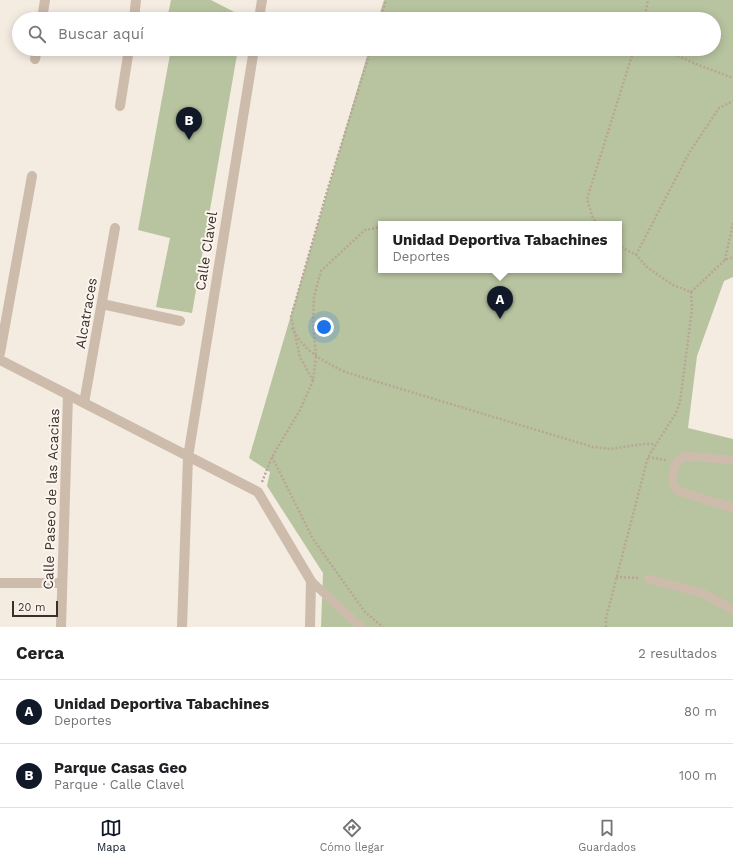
<!DOCTYPE html>
<html lang="es">
<meta charset="utf-8">
<style>
body{margin:0;font-family:"Work Sans",sans-serif;background:#f2f2f2;color:#202124}
.scale{position:absolute;left:12px;bottom:10px;width:46px;box-sizing:border-box;padding-left:4px;border:2px solid #3b302b;border-top:0;font-size:11px;line-height:14px;white-space:nowrap;color:#3b302b;-webkit-text-stroke:3px #fbf5ee;paint-order:stroke}
.you{position:absolute;left:324px;top:327px;width:14px;height:14px;margin:-10px;border:3px solid #fff;border-radius:50%;background:#1a73e8;box-shadow:0 0 0 6px #1a73e833}
.badge{display:grid;place-items:center;width:26px;height:26px;border-radius:50%;background:#111827;color:#fff;font-size:13px;font-weight:700}
.pin{position:absolute;translate:-50% -33px;filter:drop-shadow(0 1px 2px #0008)}
.pin::after{content:'';position:absolute;top:21px;width:14px;height:12px;background:inherit;clip-path:polygon(0 0,100% 0,50% 100%)}
.popup{position:absolute;left:378px;top:221px;width:244px;height:52px;box-sizing:border-box;display:grid;place-content:center;border-radius:0px;background:#fff;filter:drop-shadow(0 1px 3px #0005);font-size:13px;white-space:nowrap;color:#757577}
.popup b{font-size:15px;color:#202124}
.popup::after{content:'';position:absolute;left:50%;top:100%;margin-left:-8px;border:8px solid transparent;border-top-color:#fff}
.list{margin:0;padding:0;list-style:none}
h2{display:flex;justify-content:space-between;align-items:center;height:52px;margin:0;padding:0 16px;font-size:17px}
h2 small{font-size:13px;font-weight:400;color:#757577}
.list li{display:grid;grid-template-columns:26px 1fr auto;gap:12px;align-items:center;box-sizing:border-box;height:64px;padding:0 16px;border-top:1px solid #e0e0e0}
.list b{display:block;font-size:15px;white-space:nowrap}
.list p{margin:0;font-size:13px;white-space:nowrap;color:#757577}
.list em{font-size:13px;font-style:normal;color:#757577}
.icon{flex:none;width:22px;height:22px;fill:none;stroke:currentColor;stroke-width:2;stroke-linecap:round;stroke-linejoin:round}
.map{position:relative;flex:none;width:733px;height:627px;overflow:hidden}
.search{position:absolute;background:#fff;box-shadow:0 2px 10px #0003;left:12px;right:12px;top:12px;height:44px;display:flex;align-items:center;gap:10px;box-sizing:border-box;padding:0 14px;border-radius:22px;color:#757577;font-size:15px}
.sheet{height:180px;background:#fff}
nav{display:flex;justify-content:space-around;align-items:center;box-sizing:border-box;height:56px;border-top:1px solid #e0e0e0;background:#fff;font-size:11px;color:#757577}
nav a{display:grid;justify-items:center;gap:2px}
nav .on{color:#111827}
.map>svg:first-child{display:block}
.green{fill:#b8c4a0;fill-rule:evenodd}
.lines{fill:none;stroke-linecap:round;stroke-linejoin:round}
.path{stroke:#b9a596;stroke-width:2.5;stroke-dasharray:2 2;stroke-linecap:butt}
.lane{stroke:#cdbbac;stroke-width:9}
.street{stroke:#cdbbac;stroke-width:10}
.labels{text-anchor:middle;stroke-width:4;stroke-linejoin:round;paint-order:stroke}
.street-label{font-size:14px;fill:#3b302b;stroke:#fbf5ee}
</style>
<div class="map">
<svg width="733" height="627" viewBox="0 0 733 627">
<rect width="100%" height="100%" fill="#f4ebe1"/>
<path class="green" d="M171,0H211L244,17V19H167Z
M384,0H733V277L724,281L697,356L688,428L733,439V627H321L323,573L267,486L270,472L249,458L369,49H714V19H378ZM381,224H619V270H381Z
M171,49H238L192,313L156,307L170,238L138,230Z"/>
<g class="lines">
<path class="path" d="M380,19L386,0
M644,19L648,0
M663,49L696,64L733,78
M598,224L593,218L587,199L634,49
M636,255L689,153L719,108L733,101
M725,260L733,223
M691,292L725,260L733,257
M292,328C305,352 321,360 345,372L593,447L610,449L644,444H655
M313,381L300,357L291,317L328,188L371,49
M272,457L313,539L365,612L383,627
M648,457L666,460
M262,482L272,457L300,410L313,381L316,357L313,321L314,297L321,271L365,230L381,227
M616,577L638,578
M606,627V618L648,457L676,413L680,402L692,309L691,292L673,285L648,268L636,255L619,246"/>
<path class="lane" d="M733,460L685,456C683,457 678,460 677,462C672,470 671,485 678,491L733,508
M649,579L702,593L733,610
M311,581L361,627"/>
<path class="street" d="M42,19L45,0
M134,19L136,0
M259,19L262,0
M35,59L37,49
M120,106L129,49
M102,304L180,321
M0,353L32,176
M0,360L258,492L311,581L310,627
M84,403L115,228
M0,583H62
M61,627L68,395
M182,627L188,457L254,49"/>
</g>
<g class="labels">
<g class="street-label">
<text transform="translate(206 251) rotate(-81)" y="5">Calle Clavel</text>
<text transform="translate(86 313) rotate(-80)" y="5">Alcatraces</text>
<text transform="translate(51 499) rotate(-88)" y="5">Calle Paseo de las Acacias</text>
</g>
</g>
</svg>
<div class="scale">20 m</div>
<div class="you"></div>
<div class="pin badge" style="left:500px;top:319px">A</div>
<div class="popup"><b>Unidad Deportiva Tabachines</b>Deportes</div>
<div class="pin badge" style="left:189px;top:140px">B</div>
<div class="search"><svg class="icon" aria-label="search" viewBox="0 0 24 24"><circle cx="10" cy="10" r="6"/><path d="M15 15l6 6"/></svg>Buscar aquí</div>
</div>
<section class="sheet">
<h2>Cerca<small>2 resultados</small></h2>
<ul class="list">
<li><span class="badge">A</span><div><b>Unidad Deportiva Tabachines</b><p>Deportes</p></div><em>80 m</em></li>
<li><span class="badge">B</span><div><b>Parque Casas Geo</b><p>Parque · Calle Clavel</p></div><em>100 m</em></li>
</ul>
</section>
<nav>
<a class="on"><svg class="icon" aria-label="map" viewBox="0 0 24 24"><path d="M3 6l6-2 6 2 6-2v14l-6 2-6-2-6 2zM9 4v14M15 6v14"/></svg>Mapa</a>
<a><svg class="icon" aria-label="directions" viewBox="0 0 24 24"><path d="M12 3l9 9-9 9-9-9zM9 14v-3h6M13 9l2 2-2 2"/></svg>Cómo llegar</a>
<a><svg class="icon" aria-label="saved" viewBox="0 0 24 24"><path d="M7 4h10v16l-5-4-5 4z"/></svg>Guardados</a>
</nav>
